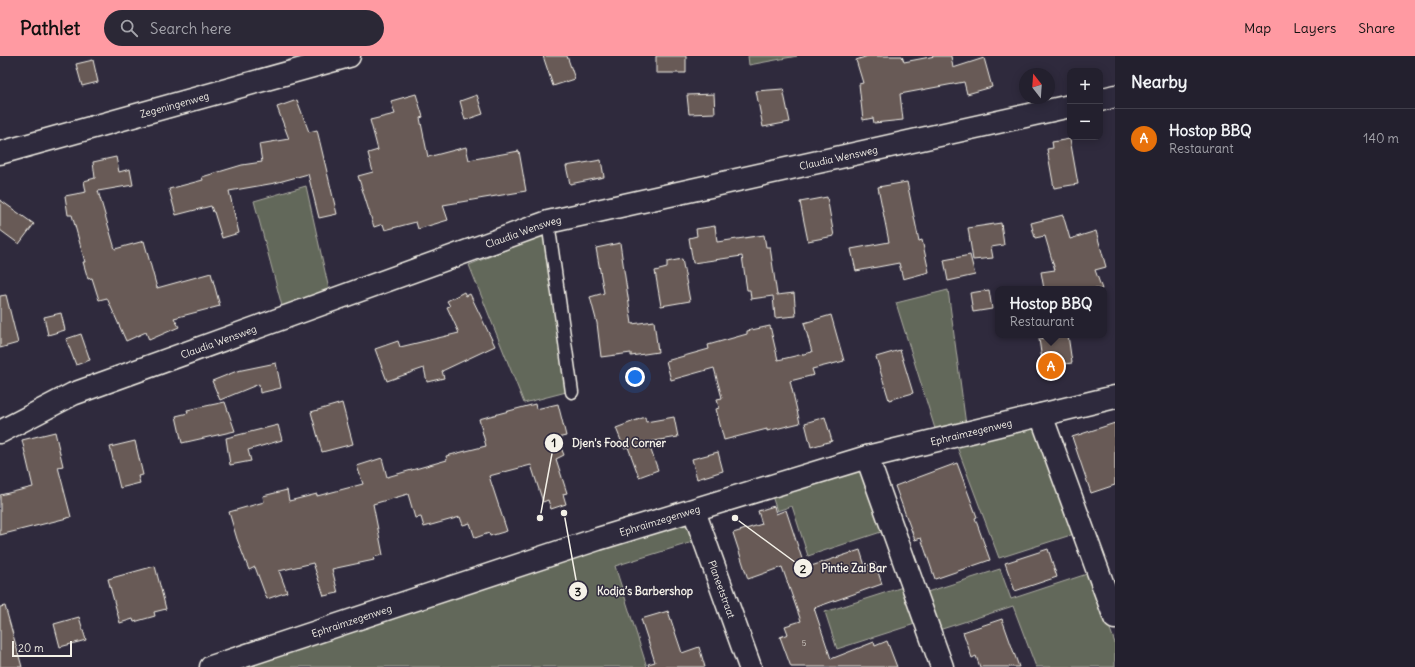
<!DOCTYPE html>
<meta charset="utf-8">
<style>
body{margin:0;font-family:Delius,sans-serif;background:#2b2836;color:#f1f3f6}
.controls{position:absolute;right:12px;top:12px;display:grid;overflow:hidden;border-radius:8px;box-shadow:0 2px 10px #0003}
.controls button{width:36px;height:36px;display:grid;place-items:center;padding:0;border:0;border-bottom:1px solid #403e4a;background:#23202e;color:#f1f3f6;font:20px sans-serif}
.compass{position:absolute;left:1019px;top:12px;width:36px;height:36px;border-radius:50%;background:#23202e;box-shadow:0 2px 10px #0003;rotate:343deg}
.scale{position:absolute;left:12px;bottom:10px;width:60px;box-sizing:border-box;padding-left:4px;border:2px solid #f4f1e8;border-top:0;font-size:11px;line-height:14px;white-space:nowrap;color:#f4f1e8;-webkit-text-stroke:3px #2f2a3d;paint-order:stroke}
.you{position:absolute;left:635px;top:321px;width:14px;height:14px;margin:-10px;border:3px solid #fff;border-radius:50%;background:#1a73e8;box-shadow:0 0 0 6px #1a73e833}
.badge{display:grid;place-items:center;width:26px;height:26px;border-radius:50%;background:#ff9aa2;color:#fff;font-size:13px;font-weight:700}
.pin{position:absolute;translate:-50% -50%;border:2px solid #fff;box-shadow:0 1px 4px #0006}
.popup{position:absolute;left:995px;top:230px;width:112px;height:52px;box-sizing:border-box;display:grid;place-content:center;border-radius:8px;background:#23202e;filter:drop-shadow(0 1px 3px #0005);font-size:13px;white-space:nowrap;color:#a3a3aa}
.popup b{font-size:15px;color:#f1f3f6}
.popup::after{content:'';position:absolute;left:50%;top:100%;margin-left:-8px;border:8px solid transparent;border-top-color:#23202e}
.list{margin:0;padding:0;list-style:none}
h2{display:flex;justify-content:space-between;align-items:center;height:52px;margin:0;padding:0 16px;font-size:17px}
h2 small{font-size:13px;font-weight:400;color:#a3a3aa}
.list li{display:grid;grid-template-columns:26px 1fr auto;gap:12px;align-items:center;box-sizing:border-box;height:60px;padding:0 16px;border-top:1px solid #403e4a}
.list b{display:block;font-size:15px;white-space:nowrap}
.list p{margin:0;font-size:13px;white-space:nowrap;color:#a3a3aa}
.list em{font-size:13px;font-style:normal;color:#a3a3aa}
.icon{flex:none;width:22px;height:22px;fill:none;stroke:currentColor;stroke-width:2;stroke-linecap:round;stroke-linejoin:round}
.map{position:relative;flex:none;width:1115px;height:611px;overflow:hidden}
header{display:flex;align-items:center;gap:24px;box-sizing:border-box;height:56px;padding:0 20px;background:#ff9aa2;color:#111}
header strong{font-size:19px}
nav{display:flex;gap:22px;margin-inline-start:auto;font-size:14px}
.search{width:280px;height:36px;background:#2b2836;display:flex;align-items:center;gap:10px;box-sizing:border-box;padding:0 14px;border-radius:22px;color:#a3a3aa;font-size:15px}
main{display:flex}
aside{flex:1;background:#23202e}
.map>svg:first-child{display:block}
.green{fill:#62675a;stroke:#abaca1}
.building{fill:#685a57;stroke:#f4f1e8}
.lines{fill:none;stroke-linecap:round;stroke-linejoin:round}
.lane-casing{stroke:#f4f1e8;stroke-width:15}
.street-casing{stroke:#f4f1e8;stroke-width:25}
.lane{stroke:#2f2a3d;stroke-width:12}
.street{stroke:#2f2a3d;stroke-width:22}
.labels{text-anchor:middle;stroke-width:3;stroke-linejoin:round;paint-order:stroke}
.number-label{font-size:8px;fill:#d1cbc4}
.street-label{font-size:10px;fill:#f4f1e8;stroke:#2f2a3d}
.leader{fill:none;stroke:#f4f1e8;stroke-width:1.5}
.callout-dot{fill:#f4f1e8;stroke:#2f2a3d;stroke-width:1.5}
.mark-label{font-size:12px;text-anchor:middle;font-weight:bold;fill:#111}
.callout-label{font-size:11px;text-anchor:middle;font-weight:bold;fill:#f4f1e8;stroke:#2f2a3d;stroke-width:3;stroke-linejoin:round;paint-order:stroke}
</style>
<header>
<strong>Pathlet</strong>
<div class="search"><svg class="icon" aria-label="search" viewBox="0 0 24 24"><circle cx="10" cy="10" r="6"/><path d="M15 15l6 6"/></svg>Search here</div>
<nav><a>Map</a><a>Layers</a><a>Share</a></nav>
</header>
<main>
<div class="map">
<svg width="1115" height="611" viewBox="0 0 1115 611">
<rect width="100%" height="100%" fill="#2f2a3d"/>
<filter id="ink" filterUnits="userSpaceOnUse"><feTurbulence type="fractalNoise" baseFrequency=".025" numOctaves="2"/><feDisplacementMap in="SourceGraphic" scale="8" xChannelSelector="R" yChannelSelector="G"/><feConvolveMatrix kernelMatrix="1 2 1 2 8 2 1 2 1" color-interpolation-filters="sRGB"/></filter>
<g filter="url(#ink)">
<path class="green" d="M748,0H797L749,9Z
M306,130L330,238L283,254L254,145Z
M554,174L574,334L524,347L469,209Z
M948,234L966,369L936,376L896,247Z
M1032,370L1037,374L1074,478L999,502L956,388Z
M856,414L861,415L884,475L808,500L792,450L777,455L772,440Z
M678,469H687L699,484L615,510L647,611H241Z
M1000,513L1011,543L1090,517L1115,587V611H1036L1013,550L939,574L927,536Z
M906,530L918,567L837,593L825,556Z"/>
<path class="building" d="M543,0H567L575,23L553,30Z
M656,0H686V17H656Z
M868,0H902L904,6L935,0H951L953,12L984,2L992,31L967,38L964,26L900,38L903,64L874,67L873,62L863,64L859,28L863,27L856,4Z
M93,4L98,26L82,30L76,8Z
M783,33L790,66L763,71L756,35Z
M416,38L423,61L420,62L428,101L466,91L469,104L519,95L526,135L443,149L448,164L418,173L416,166L385,174L383,168L374,171L358,120L373,116L368,97L378,94L370,64L395,58L391,45Z
M714,38L715,57L689,58L687,39Z
M477,39L483,58L465,64L460,45Z
M297,44L309,76L317,74L337,158L319,162L308,118L275,127L229,135L239,177L222,182L214,156H213L211,150L176,159L169,133L203,124L202,121L242,109L262,106L259,88L289,83L277,51Z
M1070,83L1078,128L1054,132L1047,93L1053,92L1052,86Z
M116,101L119,116L130,113L133,129L98,135L115,193L144,185L157,232L211,217L220,250L174,262L179,271L149,284L146,276L126,285L107,242L99,244L92,222L88,223L83,206H85L72,159H68L65,140L86,136L84,125L95,122L93,106Z
M601,104L604,121L570,128L566,110Z
M907,126L919,185L922,184L929,216L903,223L899,207L856,215L851,193L889,186L878,131Z
M827,141L834,180L808,185L800,146Z
M0,144L34,168L19,188L0,174Z
M1063,159L1070,183L1096,175L1106,211L1095,214L1102,233H1044L1041,216L1055,214L1045,180L1035,182L1031,167Z
M1001,167L1004,189L991,191L993,202L973,204L968,172Z
M715,170L717,186L764,179L766,191H770L777,239L794,237L796,260L775,262L773,240L751,243L750,234H747L742,200L693,207L689,182L697,180L696,173Z
M620,187L632,268L654,265L658,296L631,300V297L601,301L597,267L590,241L604,237L596,192Z
M970,199L975,219L948,225L944,204Z
M682,203L690,245L661,250L655,215L667,212V206Z
M989,234L992,253L973,256L970,237Z
M464,236L466,240L470,238L495,290L442,315L444,322L427,326L424,312L387,325L375,293L398,285L400,291L459,277L447,251L450,250L447,245Z
M6,239L18,287L0,292V240Z
M61,257L65,274L48,279L44,261Z
M831,259L844,305L812,313L814,319L790,325L800,367L767,375V373L724,384L716,353L719,352L717,343L722,342L714,312L671,324L666,305L709,293L708,289L747,278V275L770,270L778,304L812,296L804,267Z
M81,278L90,304L76,309L66,283Z
M1068,279L1072,307L1043,311L1039,283Z
M900,294L913,337L889,344L876,301Z
M276,307L281,332L260,337L259,328L220,344L212,325L237,315Z
M225,346L235,375L182,387L176,360L188,357L187,354Z
M342,347L353,388L322,396L311,356Z
M535,348L536,353L558,348L566,380L557,382L564,399L556,403L567,437L563,438L566,448L551,453L548,444L543,446L531,409L489,420L507,475L490,480L489,477L475,482L470,467L463,469L460,461L424,471L421,461L415,462L408,438L373,448L383,499L373,501L374,504L332,513L338,537L324,540L313,507L279,515L287,536L267,543L255,511L249,514L237,483L229,456L264,446L263,440L287,434L289,445L317,438V440L363,428L357,410L382,402L387,421L447,404L446,400L486,390L479,363Z
M645,361L646,366L674,361L678,381L648,386L658,414L639,421L628,391L624,392L616,372Z
M825,361L832,385L811,391L805,367Z
M1115,367V429L1091,437L1072,381Z
M278,369L282,384L248,394L251,405L230,409L226,382Z
M55,376L63,410L58,411L71,461L0,479V439L33,431L22,384Z
M135,385L143,419L138,420L140,427L120,432L110,391Z
M718,396L723,415L697,423L692,403Z
M957,407L977,461L975,462L990,504L935,523L921,482L915,484L895,430Z
M774,450L776,458L786,454L805,512L860,494L865,510L875,507L882,528L814,552L831,603L874,586L875,590L887,585L897,611H791L780,581L788,578L785,570L801,565L782,511L748,523L733,477L762,468L758,455Z
M1048,493L1057,521L1015,535L1005,507Z
M155,510L166,553L154,556L155,560L134,566L133,563L120,567L108,523Z
M5,550L22,611H0V551Z
M668,555L682,597L699,591L705,611H649L648,608L655,606L641,563Z
M79,561L86,584L60,591L54,568Z
M1002,563L1019,611H980L976,600L972,602L963,576Z"/>
<g class="lines">
<defs>
<path id="lane" d="M548,166L572,336"/>
<g id="street">
<path d="M1100,44L1115,40"/>
<path id="s1" d="M0,97L349,0"/>
<path d="M1041,359L1115,562"/>
<path id="s2" d="M0,376L73,338L548,166L1070,50"/>
<path d="M867,401L942,611"/>
<path id="s3" d="M694,455L750,611"/>
<path id="s4" d="M211,611L598,483L867,401L1115,341"/>
</g>
</defs>
<use href="#lane" class="lane-casing"/>
<use href="#street" class="street-casing"/>
<use href="#lane" class="lane"/>
<use href="#street" class="street"/>
</g>
</g>
<g class="labels">
<g class="number-label">
<text x="804" y="590">5</text>
</g>
<g class="street-label">
<text dy="4" stroke="none"><textPath href="#s1" startOffset="181">Zegeningenweg</textPath></text>
<text dy="4" stroke="none"><textPath href="#s2" startOffset="885">Claudia Wensweg</textPath></text>
<text dy="4" stroke="none"><textPath href="#s2" startOffset="561">Claudia Wensweg</textPath></text>
<text dy="4" stroke="none"><textPath href="#s2" startOffset="237">Claudia Wensweg</textPath></text>
<text dy="4" stroke="none"><textPath href="#s4" startOffset="796">Ephraimzegenweg</textPath></text>
<text dy="4" stroke="none"><textPath href="#s4" startOffset="472">Ephraimzegenweg</textPath></text>
<text dy="4" stroke="none"><textPath href="#s3" startOffset="83">Planeetstraat</textPath></text>
<text dy="4" stroke="none"><textPath href="#s4" startOffset="148">Ephraimzegenweg</textPath></text>
</g>
</g>
<path class="leader" d="M540 462L554 387M735 462L803 512M564 457L578 535"/>
<g class="callout-dot">
<circle cx="540" cy="462" r="4"/>
<circle cx="735" cy="462" r="4"/>
<circle cx="564" cy="457" r="4"/>
<circle cx="554" cy="387" r="10"/>
<circle cx="803" cy="512" r="10"/>
<circle cx="578" cy="535" r="10"/>
</g>
<g class="mark-label">
<text x="554" y="391">1</text>
<text x="803" y="517">2</text>
<text x="578" y="540">3</text>
</g>
<g class="callout-label">
<text x="619" y="391">Djen's Food Corner</text>
<text x="854" y="516">Pintie Zai Bar</text>
<text x="645" y="539">Kodja’s Barbershop</text>
</g>
</svg>
<div class="controls">
<button>+</button>
<button>−</button>
</div>
<svg class="compass" viewBox="-18 -18 36 36"><path d="M0-13l5 13h-10z" fill="#e53935"/><path d="M0 13l5-13h-10z" fill="#a3a3aa"/></svg>
<div class="scale">20 m</div>
<div class="you"></div>
<div class="pin badge" style="left:1051px;top:310px;background:#e8710a">A</div>
<div class="popup"><b>Hostop BBQ</b>Restaurant</div>
</div>
<aside>
<h2>Nearby<small></small></h2>
<ul class="list">
<li><span class="badge" style="background:#e8710a">A</span><div><b>Hostop BBQ</b><p>Restaurant</p></div><em>140 m</em></li>
</ul>
</aside>
</main>
